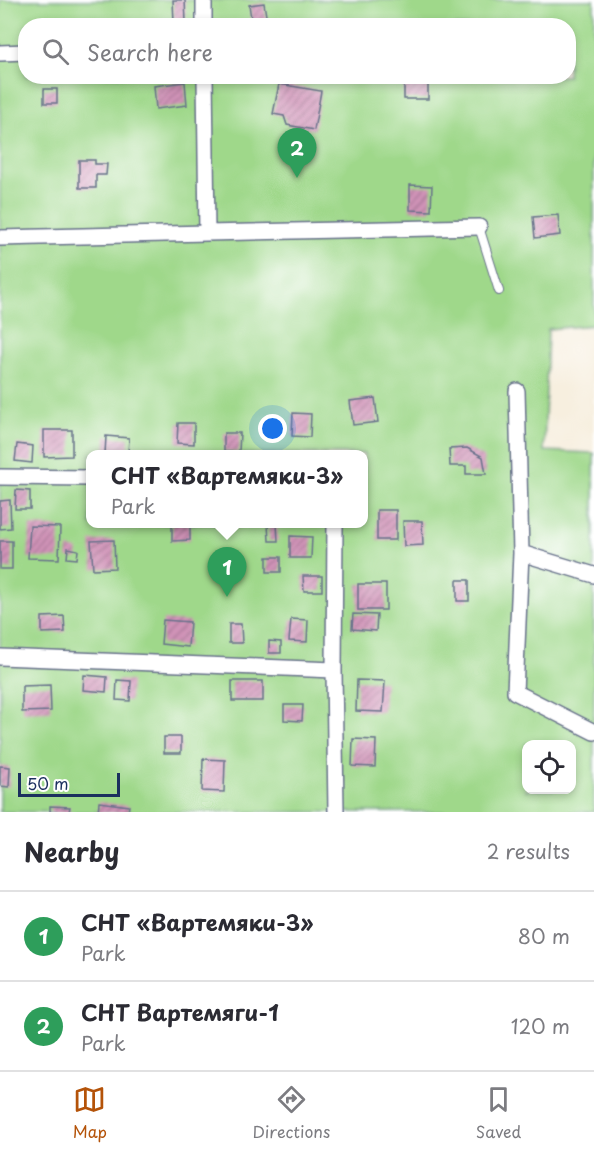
<!DOCTYPE html>
<meta charset="utf-8">
<style>
body{margin:0;font-family:"Playpen Sans",sans-serif;background:#f2f2f3;color:#2b2b33}
.controls{position:absolute;right:18px;bottom:18px;display:grid;overflow:hidden;border-radius:12px;box-shadow:0 3px 9px #0003}
.controls button{width:54px;height:54px;display:grid;place-items:center;padding:0;border:0;border-bottom:2px solid #e1e1e2;background:#fff;color:#2b2b33;font:30px sans-serif}
.scale{position:absolute;left:18px;bottom:15px;width:102px;box-sizing:border-box;padding-left:6px;border:3px solid #1b2f5e;border-top:0;font-size:16px;line-height:21px;white-space:nowrap;color:#1b2f5e;-webkit-text-stroke:4px #fff;paint-order:stroke}
.you{position:absolute;left:273px;top:429px;width:21px;height:21px;margin:-15px;border:4px solid #fff;border-radius:50%;background:#1a73e8;box-shadow:0 0 0 9px #1a73e833}
.badge{display:grid;place-items:center;width:39px;height:39px;border-radius:50%;background:#b45309;color:#fff;font-size:20px;font-weight:700}
.pin{position:absolute;translate:-50% -50px;filter:drop-shadow(0 2px 3px #0008)}
.pin::after{content:'';position:absolute;top:32px;width:21px;height:18px;background:inherit;clip-path:polygon(0 0,100% 0,50% 100%)}
.popup{position:absolute;left:86px;top:450px;width:282px;height:78px;box-sizing:border-box;display:grid;place-content:center;border-radius:12px;background:#fff;filter:drop-shadow(0 2px 4px #0005);font-size:20px;white-space:nowrap;color:#7c7c81}
.popup b{font-size:22px;color:#2b2b33}
.popup::after{content:'';position:absolute;left:50%;top:100%;margin-left:-12px;border:12px solid transparent;border-top-color:#fff}
.list{margin:0;padding:0;list-style:none}
h2{display:flex;justify-content:space-between;align-items:center;height:78px;margin:0;padding:0 24px;font-size:26px}
h2 small{font-size:20px;font-weight:400;color:#7c7c81}
.list li{display:grid;grid-template-columns:39px 1fr auto;gap:18px;align-items:center;box-sizing:border-box;height:90px;padding:0 24px;border-top:2px solid #e1e1e2}
.list b{display:block;font-size:22px;white-space:nowrap}
.list p{margin:0;font-size:20px;white-space:nowrap;color:#7c7c81}
.list em{font-size:20px;font-style:normal;color:#7c7c81}
.icon{flex:none;width:33px;height:33px;fill:none;stroke:currentColor;stroke-width:2;stroke-linecap:round;stroke-linejoin:round}
.map{position:relative;flex:none;width:594px;height:812px;overflow:hidden}
.search{position:absolute;background:#fff;box-shadow:0 3px 9px #0003;left:18px;right:18px;top:18px;height:66px;display:flex;align-items:center;gap:15px;box-sizing:border-box;padding:0 21px;border-radius:24px;color:#7c7c81;font-size:22px}
.sheet{height:258px;background:#fff}
nav{display:flex;justify-content:space-around;align-items:center;box-sizing:border-box;height:84px;border-top:2px solid #e1e1e2;background:#fff;font-size:16px;color:#7c7c81}
nav a{display:grid;justify-items:center;gap:3px}
nav .on{color:#b45309}
.map>svg:first-child{display:block}
.green{fill:#9fd88a;stroke:#5d8474;stroke-width:1.5;fill-rule:evenodd}
.building{fill:url(#building-hatch)}
.lines{fill:none;stroke-linecap:round;stroke-linejoin:round}
.lane-casing{stroke:#68728b;stroke-width:10}
.street-casing{stroke:#68728b;stroke-width:18}
.lane{stroke:#fff;stroke-width:8}
.street{stroke:#fff;stroke-width:15}
</style>
<div class="map">
<svg width="594" height="812" viewBox="0 0 594 812">
<defs>
<pattern id="building-hatch" width="6" height="6" patternUnits="userSpaceOnUse" patternTransform="scale(1.5)"><rect width="6" height="6" fill="#d093b7"/><path d="M-1 1l2-2M0 6l6-6M5 7l2-2" fill="none" stroke="#a87898"/></pattern>
</defs>
<rect width="100%" height="100%" fill="#fff"/>
<filter id="ink" filterUnits="userSpaceOnUse"><feTurbulence type="fractalNoise" baseFrequency=".0167" numOctaves="2"/><feDisplacementMap in="SourceGraphic" scale="12" xChannelSelector="R" yChannelSelector="G"/><feConvolveMatrix kernelMatrix="1 2 1 2 8 2 1 2 1" color-interpolation-filters="sRGB"/></filter>
<filter id="wash" filterUnits="userSpaceOnUse"><feTurbulence type="fractalNoise" baseFrequency=".008" numOctaves="4" result="noise"/><feDisplacementMap in="SourceGraphic" scale="24" xChannelSelector="R" yChannelSelector="G"/><feGaussianBlur stdDeviation="1.35" result="paint"/><feColorMatrix in="noise" values="0 0 0 0 0 0 0 0 0 0 0 0 0 0 0 0 0 1.4 0 .05"/><feComposite in="paint" operator="in"/></filter>
<g filter="url(#wash)">
<rect width="100%" height="100%" fill="#f7efdf"/>
<path class="green" d="M0,0H594V325L548,329L544,451L594,453V812H0ZM26,26H568V76H26ZM91,454H364V524H91ZM526,744H572V790H526Z"/>
<g id="blocks">
<path class="building" d="M173,0H185L186,22L174,23Z
M264,3L267,22L252,24L249,5Z
M404,76H428V99H404Z
M185,82L187,105L156,109L154,86Z
M279,84L321,91L314,130L287,125L284,116L273,114Z
M44,89H57V103H44Z
M79,160H95V164H107L106,175H96V188H79Z
M410,185L432,186L431,211L410,210Z
M558,215L560,235L535,238L533,217Z
M375,398L378,422L353,425L350,401Z
M293,413L311,414L310,437L292,436Z
M178,423H194V444L177,443Z
M44,430H72V456L44,457Z
M224,433H240L239,452H224Z
M106,436L129,438L128,454H105Z
M17,444L33,446L32,463L15,461Z
M467,448L483,457L486,474H466V466H450L449,449Z
M16,490L30,491V509H15Z
M10,500L11,528L0,529V501Z
M377,510H396V540H377Z
M403,521H422L423,545L404,546Z
M172,524H190V540L172,541Z
M268,524H277L278,541H269Z
M30,526L60,527L59,559L28,558Z
M290,536L312,537L311,558H290Z
M114,540L115,568L93,569L91,541Z
M0,541H12V569H0Z
M68,548L78,550L77,559L67,558Z
M267,557H281V572H267Z
M303,576H322V591H304Z
M457,580H469V601H457Z
M358,584H386V610H358Z
M353,614L377,615L376,631L352,629Z
M64,616L65,632L42,633V617Z
M291,619L308,620L307,642L289,641Z
M163,620L190,622L188,647L161,644Z
M229,624H241L242,643H229Z
M269,641L281,642V653H269Z
M84,675L107,677L106,692L83,690Z
M117,680L131,681L130,701L116,700Z
M357,680L385,681L383,712L356,711Z
M232,681H263V701H232Z
M50,685L51,711L22,712V686Z
M284,705H303L302,721L284,720Z
M164,737H181V753H164Z
M353,739L376,740L375,767L352,766Z
M203,759L225,760L224,792L202,791Z
M0,766L10,767L9,787L0,786Z
M99,802L129,806L128,812H98Z
M50,806L70,807L69,812H50Z"/>
</g>
</g>
<g filter="url(#ink)">
<use href="#blocks" fill-opacity="0" stroke="#68728b" stroke-width="1.5"/>
<g class="lines">
<defs>
<path id="lane" d="M479,227L499,291"/>
<path id="street" d="M204,0V26
M0,53L26,52
M205,76L207,233L479,227
M0,238L207,233
M517,391L521,553L594,575
M0,477L91,478
M521,553L515,692L594,732
M0,657L334,670L335,524
M334,670L336,812"/>
</defs>
<use href="#lane" class="lane-casing"/>
<use href="#street" class="street-casing"/>
<use href="#lane" class="lane"/>
<use href="#street" class="street"/>
</g>
</g>
</svg>
<div class="controls">
<button><svg class="icon" aria-label="locate" viewBox="0 0 24 24"><circle cx="12" cy="12" r="6"/><path d="M12 2v4M12 18v4M2 12h4M18 12h4"/></svg></button>
</div>
<div class="scale">50 m</div>
<div class="you"></div>
<div class="pin badge" style="left:227px;top:597px;background:#2e9e5b">1</div>
<div class="popup"><b>СНТ «Вартемяки-3»</b>Park</div>
<div class="pin badge" style="left:297px;top:178px;background:#2e9e5b">2</div>
<div class="search"><svg class="icon" aria-label="search" viewBox="0 0 24 24"><circle cx="10" cy="10" r="6"/><path d="M15 15l6 6"/></svg>Search here</div>
</div>
<section class="sheet">
<h2>Nearby<small>2 results</small></h2>
<ul class="list">
<li><span class="badge" style="background:#2e9e5b">1</span><div><b>СНТ «Вартемяки-3»</b><p>Park</p></div><em>80 m</em></li>
<li><span class="badge" style="background:#2e9e5b">2</span><div><b>СНТ Вартемяги-1</b><p>Park</p></div><em>120 m</em></li>
</ul>
</section>
<nav>
<a class="on"><svg class="icon" aria-label="map" viewBox="0 0 24 24"><path d="M3 6l6-2 6 2 6-2v14l-6 2-6-2-6 2zM9 4v14M15 6v14"/></svg>Map</a>
<a><svg class="icon" aria-label="directions" viewBox="0 0 24 24"><path d="M12 3l9 9-9 9-9-9zM9 14v-3h6M13 9l2 2-2 2"/></svg>Directions</a>
<a><svg class="icon" aria-label="saved" viewBox="0 0 24 24"><path d="M7 4h10v16l-5-4-5 4z"/></svg>Saved</a>
</nav>
